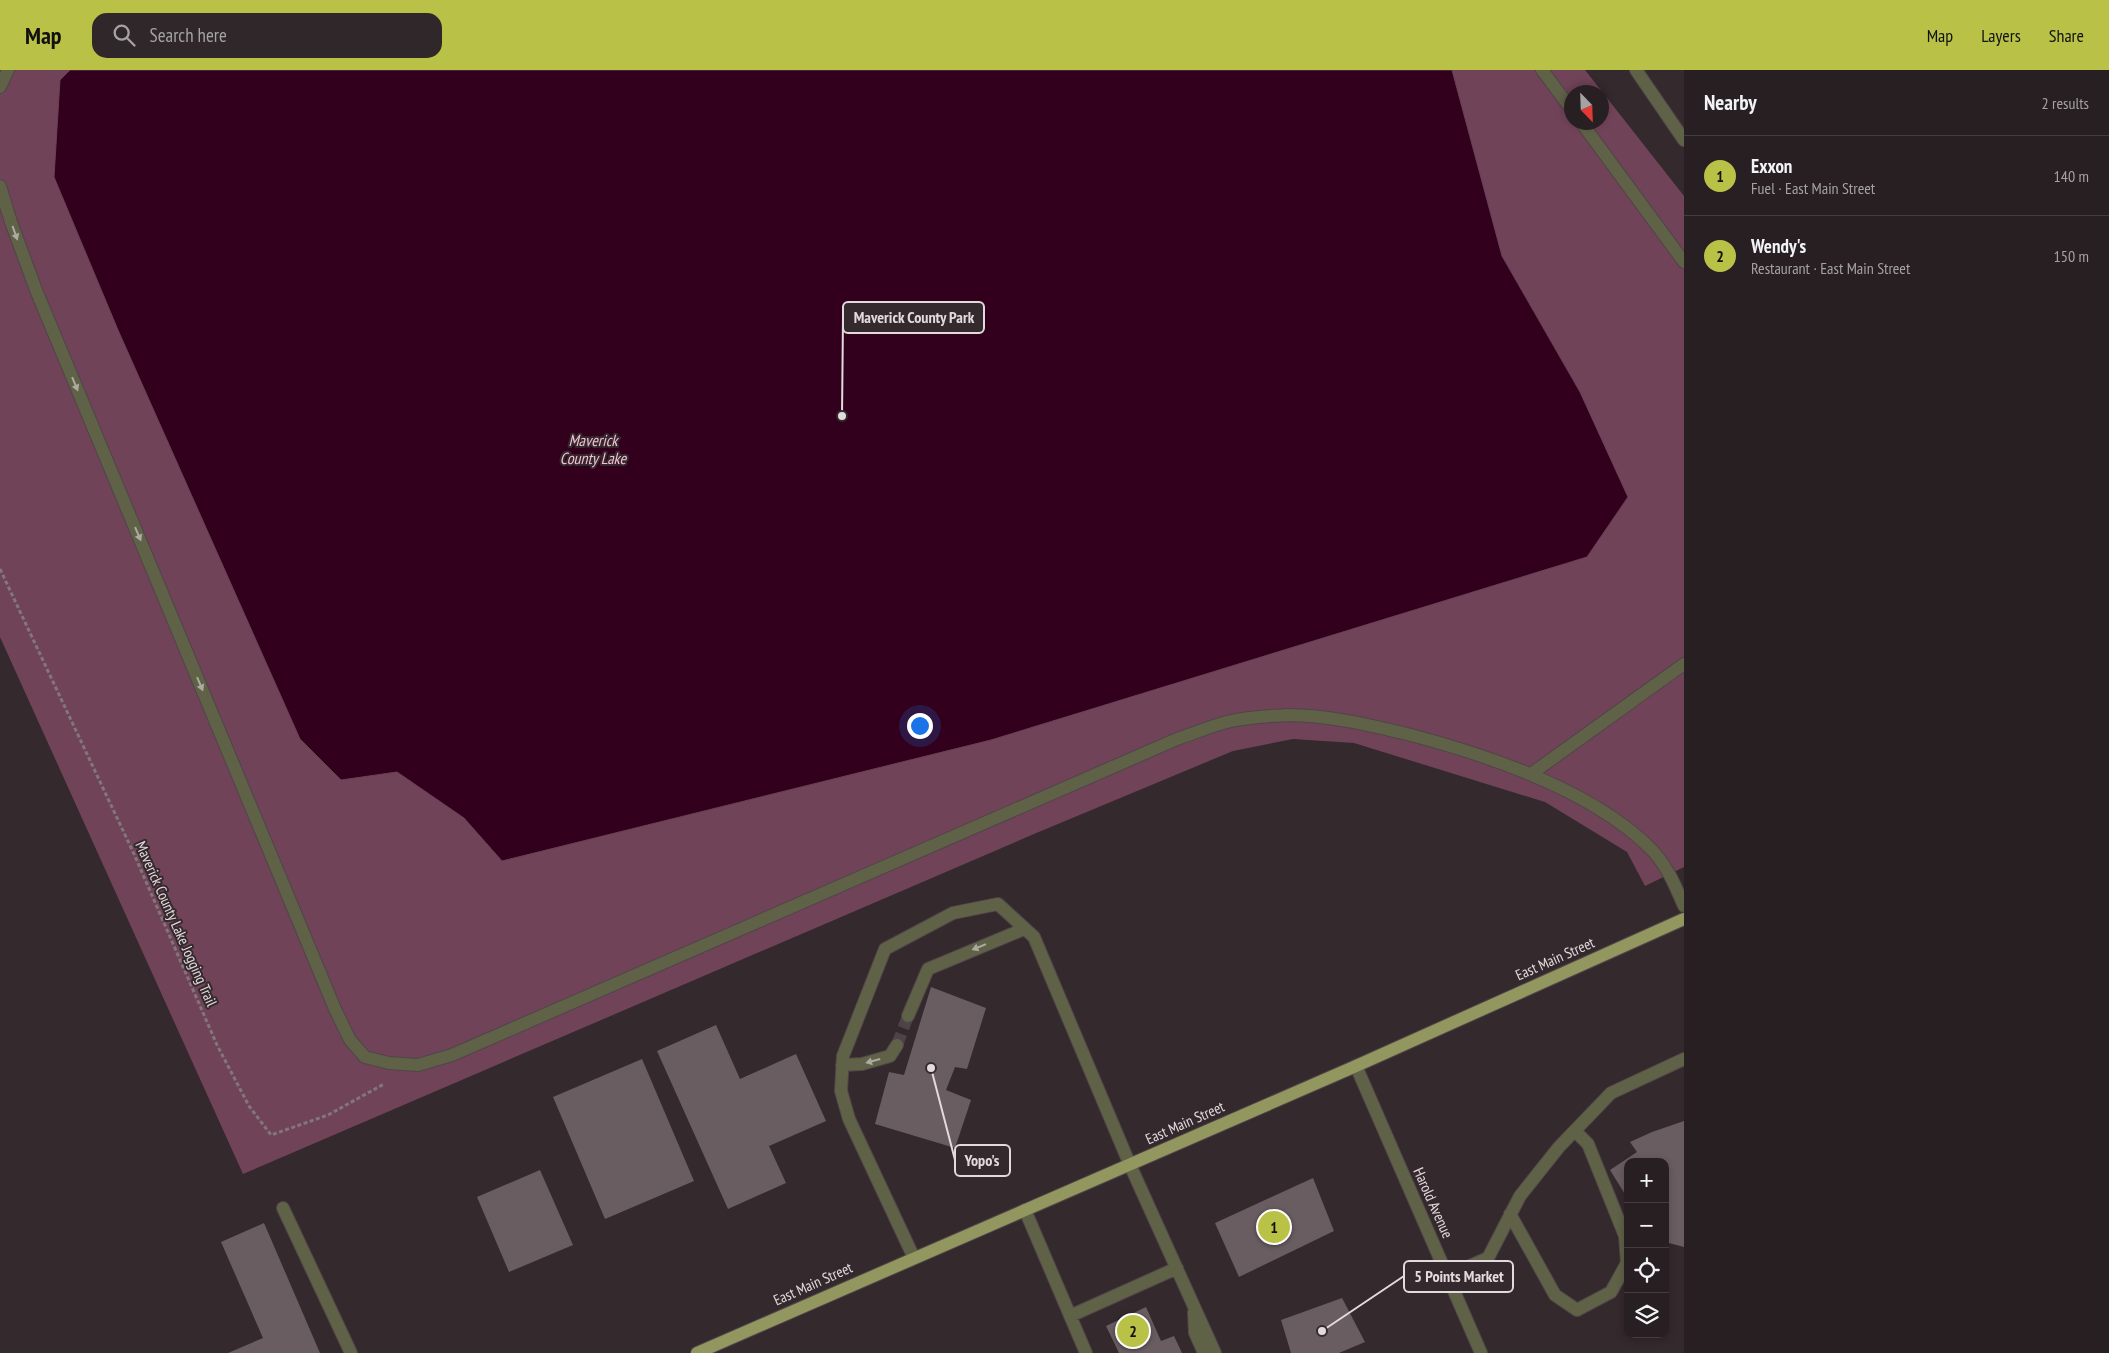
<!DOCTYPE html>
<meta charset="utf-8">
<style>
body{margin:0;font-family:"PT Sans Narrow",sans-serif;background:#2f272a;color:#f1f3f6}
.controls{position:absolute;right:15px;bottom:15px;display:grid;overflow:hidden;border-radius:10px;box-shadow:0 2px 8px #0003}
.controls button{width:45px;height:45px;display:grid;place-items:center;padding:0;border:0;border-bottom:1px solid #433d40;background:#271f22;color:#f1f3f6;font:25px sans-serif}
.compass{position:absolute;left:1564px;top:15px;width:45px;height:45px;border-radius:50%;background:#271f22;box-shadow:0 2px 8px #0003;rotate:157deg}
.you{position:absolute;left:919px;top:655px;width:18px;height:18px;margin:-12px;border:4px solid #fff;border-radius:50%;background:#1a73e8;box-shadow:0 0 0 8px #1a73e833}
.badge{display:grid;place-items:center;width:32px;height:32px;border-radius:50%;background:#b9c146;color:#111;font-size:16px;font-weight:700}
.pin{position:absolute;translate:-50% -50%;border:2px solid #fff;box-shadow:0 1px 5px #0006}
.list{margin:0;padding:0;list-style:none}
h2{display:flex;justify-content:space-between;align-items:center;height:65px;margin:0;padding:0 20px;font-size:21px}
h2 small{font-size:16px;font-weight:400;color:#a4a2a5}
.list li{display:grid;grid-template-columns:32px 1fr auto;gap:15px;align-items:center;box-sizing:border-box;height:80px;padding:0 20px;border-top:1px solid #433d40}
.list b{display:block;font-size:19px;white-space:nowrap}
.list p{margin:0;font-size:16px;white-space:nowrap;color:#a4a2a5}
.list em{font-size:16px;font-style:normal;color:#a4a2a5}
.icon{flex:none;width:28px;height:28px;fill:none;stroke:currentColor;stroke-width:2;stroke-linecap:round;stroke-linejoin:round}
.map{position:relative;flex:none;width:1684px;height:1283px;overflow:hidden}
header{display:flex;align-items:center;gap:30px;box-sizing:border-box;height:70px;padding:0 25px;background:#b9c146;color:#111}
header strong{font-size:24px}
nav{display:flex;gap:28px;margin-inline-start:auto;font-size:18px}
.search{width:350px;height:45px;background:#2f272a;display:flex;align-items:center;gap:12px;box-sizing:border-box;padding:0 18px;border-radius:15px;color:#a4a2a5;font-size:19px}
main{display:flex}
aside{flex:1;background:#271f22}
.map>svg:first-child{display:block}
.green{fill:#714358;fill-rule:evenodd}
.water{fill:#32001c;stroke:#674156}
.building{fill:#695d62}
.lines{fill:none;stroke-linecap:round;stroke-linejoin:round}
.minor-tunnel{stroke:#4e4447;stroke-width:12;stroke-dasharray:12 6;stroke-linecap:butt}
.minor-casing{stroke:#504549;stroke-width:14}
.major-casing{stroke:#504549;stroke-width:14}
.path{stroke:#81777b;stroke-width:3;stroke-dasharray:4 2.5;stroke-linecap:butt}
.minor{stroke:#5f6247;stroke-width:12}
.major{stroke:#92975f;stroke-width:12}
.oneway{fill:#aeaaa1}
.labels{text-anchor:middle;stroke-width:4;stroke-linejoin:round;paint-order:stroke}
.street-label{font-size:15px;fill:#e2dadd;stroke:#34292d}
.water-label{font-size:16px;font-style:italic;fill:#f8bfd7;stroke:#34292d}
.leader{fill:none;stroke:#e2dadd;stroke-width:2}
.callout-dot{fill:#e2dadd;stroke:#34292d;stroke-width:2}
.callout{fill:#34292d;stroke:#e2dadd;stroke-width:2}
.callout-label{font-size:16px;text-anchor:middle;font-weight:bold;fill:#e2dadd}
</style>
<header>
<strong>Map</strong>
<div class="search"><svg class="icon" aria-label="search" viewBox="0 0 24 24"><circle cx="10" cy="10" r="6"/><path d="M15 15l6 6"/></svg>Search here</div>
<nav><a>Map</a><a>Layers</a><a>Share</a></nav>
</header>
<main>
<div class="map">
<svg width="1684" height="1283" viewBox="0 0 1684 1283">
<rect width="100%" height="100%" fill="#34292d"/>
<path class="green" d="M0,0H1585L1684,126V797L1645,816L1627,782L1545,732L1354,673L1293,669L1233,681L1034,764L243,1104L0,567ZM1572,22H1602V52H1572Z"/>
<path class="water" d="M70,0H1452L1502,186L1580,322L1628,427L1587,487L991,670L502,791L464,748L397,702L341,710L300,669L118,260L54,107L60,10Z"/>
<path class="building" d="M931,917L986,938L967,999L955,997L946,1020L971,1030L955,1078L875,1054L889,1002L904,1005Z
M716,955L740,1009L796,984L826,1051L769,1076L786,1113L728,1139L657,981Z
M642,989L694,1111L605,1149L553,1027Z
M1684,1051V1177L1665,1172V1092H1628V1129L1610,1100L1637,1082L1630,1072L1652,1062Z
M540,1100L573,1175L509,1202L477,1127Z
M1313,1108L1334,1161L1239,1207L1215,1153Z
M264,1153L320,1283H228L263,1268L221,1172Z
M1342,1228L1365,1272L1339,1283H1291L1281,1250Z
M1146,1237L1161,1271L1174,1266L1182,1283H1119L1106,1256Z"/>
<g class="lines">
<path class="minor-tunnel" d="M897,975L908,946"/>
<defs>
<path id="minor" d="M1542,0L1572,40
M1636,0L1684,70
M0,17L8,0
M1581,52L1684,192
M0,116L11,152L36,220L335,939L350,970L365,987L389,993L418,995L452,985L1177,669C1195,663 1213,655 1231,651C1248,647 1270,646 1288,645C1327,645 1370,655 1407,664C1488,685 1593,720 1652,780C1667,796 1675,815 1684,836
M1531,704L1684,594
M908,946L928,899L1024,859
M842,995L862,994L890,986L897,975
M1356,996L1481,1283
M283,1138L351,1283
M1025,1140L1086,1283
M1510,1144L1555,1225L1577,1240L1611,1222L1627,1193L1625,1166L1588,1074L1575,1061
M914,1188L849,1049L841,1021L843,986L885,879L953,843L998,834L1034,867L1130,1095L1215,1283
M1447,1206L1488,1188L1520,1126L1559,1077L1611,1023L1684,989
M1194,1242L1195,1263L1204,1283
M1070,1246L1177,1198"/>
<path id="major" d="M697,1283L1356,996L1684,849"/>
</defs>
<use href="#minor" class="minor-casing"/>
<use href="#major" class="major-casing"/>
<path class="path" d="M0,499L134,784L217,975L249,1036L271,1065L328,1045L384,1014"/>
<use href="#minor" class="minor"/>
<use href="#major" class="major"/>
</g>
<defs><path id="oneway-solid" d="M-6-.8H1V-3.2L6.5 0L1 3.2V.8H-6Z" transform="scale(1.25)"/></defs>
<g class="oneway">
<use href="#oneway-solid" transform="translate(15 163) rotate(70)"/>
<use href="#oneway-solid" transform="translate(75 314) rotate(67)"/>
<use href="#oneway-solid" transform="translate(138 464) rotate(67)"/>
<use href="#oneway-solid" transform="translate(200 614) rotate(67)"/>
<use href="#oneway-solid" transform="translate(979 877) rotate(158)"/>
<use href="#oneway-solid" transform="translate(873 991) rotate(165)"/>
</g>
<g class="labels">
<g class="street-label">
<text transform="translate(176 854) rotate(66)" y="5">Maverick County Lake Jogging Trail</text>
<text transform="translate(1555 889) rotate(-24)" y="5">East Main Street</text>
<text transform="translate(1185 1053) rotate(-24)" y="5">East Main Street</text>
<text transform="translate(1433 1133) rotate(66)" y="5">Harold Avenue</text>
<text transform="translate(813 1214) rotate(-24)" y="5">East Main Street</text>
</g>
<g class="water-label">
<text x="593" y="376">Maverick<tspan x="593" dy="18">County Lake</tspan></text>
</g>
</g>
<path class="leader" d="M842 346L843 247M931 998L955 1090M1322 1261L1404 1206"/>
<g class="callout-dot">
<circle cx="842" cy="346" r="5"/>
<circle cx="931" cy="998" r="5"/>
<circle cx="1322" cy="1261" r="5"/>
</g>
<g class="callout">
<rect x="843" y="232" width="141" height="31" rx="5"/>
<rect x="955" y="1075" width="55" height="31" rx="5"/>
<rect x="1404" y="1191" width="109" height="31" rx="5"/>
</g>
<g class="callout-label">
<text x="914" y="253">Maverick County Park</text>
<text x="982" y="1096">Yopo's</text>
<text x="1459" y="1212">5 Points Market</text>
</g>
</svg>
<div class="controls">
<button>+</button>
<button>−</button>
<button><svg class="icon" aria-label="locate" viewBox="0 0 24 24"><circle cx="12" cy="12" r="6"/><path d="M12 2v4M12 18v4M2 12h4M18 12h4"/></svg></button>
<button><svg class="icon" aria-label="layers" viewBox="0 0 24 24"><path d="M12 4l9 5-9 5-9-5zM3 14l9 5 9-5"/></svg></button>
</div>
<svg class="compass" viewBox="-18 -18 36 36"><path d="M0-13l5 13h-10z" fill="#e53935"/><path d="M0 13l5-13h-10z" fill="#a4a2a5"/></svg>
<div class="you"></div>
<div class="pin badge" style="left:1274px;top:1157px">1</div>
<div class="pin badge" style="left:1133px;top:1261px">2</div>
</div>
<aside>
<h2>Nearby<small>2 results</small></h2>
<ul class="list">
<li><span class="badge">1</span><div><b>Exxon</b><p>Fuel · East Main Street</p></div><em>140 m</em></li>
<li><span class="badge">2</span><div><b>Wendy's</b><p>Restaurant · East Main Street</p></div><em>150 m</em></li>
</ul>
</aside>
</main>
